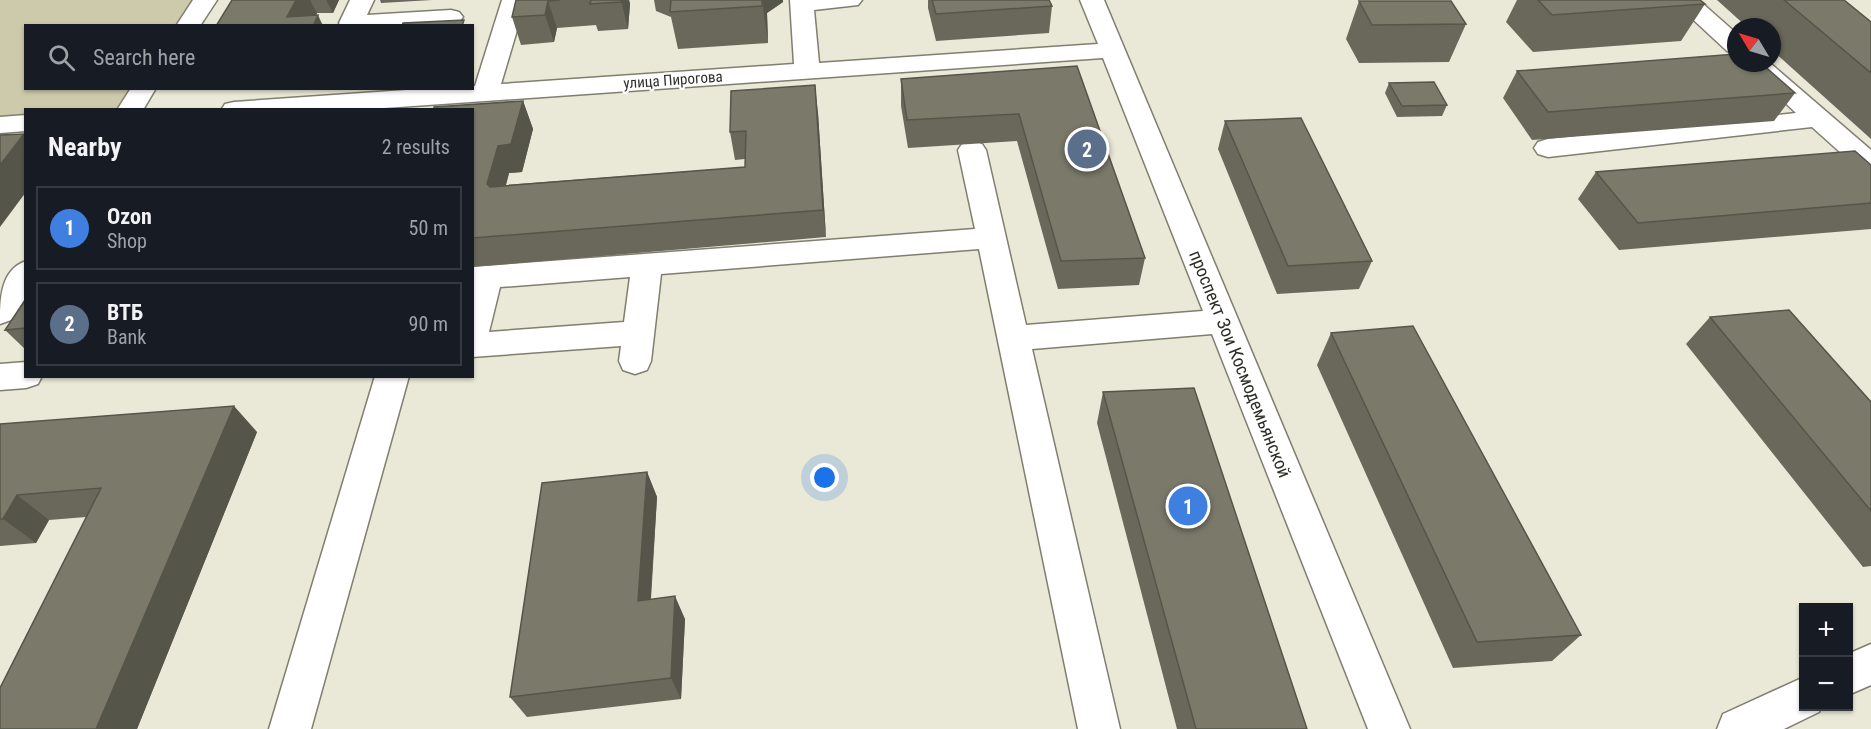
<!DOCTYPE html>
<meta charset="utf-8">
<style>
body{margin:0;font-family:"Roboto Condensed",sans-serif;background:#242831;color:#f1f3f6}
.controls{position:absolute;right:18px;bottom:18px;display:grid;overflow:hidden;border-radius:0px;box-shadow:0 2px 4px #0004}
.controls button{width:54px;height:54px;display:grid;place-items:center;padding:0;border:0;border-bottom:2px solid #363941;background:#171b24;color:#f1f3f6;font:30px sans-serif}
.compass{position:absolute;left:1727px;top:18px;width:54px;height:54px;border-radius:50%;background:#171b24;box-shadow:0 2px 4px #0004;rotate:308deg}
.you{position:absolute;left:825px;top:478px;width:21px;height:21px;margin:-15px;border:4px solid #fff;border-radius:50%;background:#1a73e8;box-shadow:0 0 0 9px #1a73e833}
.badge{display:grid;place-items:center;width:39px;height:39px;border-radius:50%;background:#9f4cbc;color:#fff;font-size:20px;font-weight:700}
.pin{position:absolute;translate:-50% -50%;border:3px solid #fff;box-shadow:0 2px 6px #0006}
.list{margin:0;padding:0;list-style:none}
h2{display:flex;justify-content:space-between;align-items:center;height:78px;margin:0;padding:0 24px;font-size:26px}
h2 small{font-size:20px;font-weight:400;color:#9ea1a6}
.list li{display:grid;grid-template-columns:39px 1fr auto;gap:18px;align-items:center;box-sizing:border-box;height:84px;margin:0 12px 12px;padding:0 12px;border:2px solid #363941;border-radius:0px}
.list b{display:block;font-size:22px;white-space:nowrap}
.list p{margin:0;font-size:20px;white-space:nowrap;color:#9ea1a6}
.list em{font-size:20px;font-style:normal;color:#9ea1a6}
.icon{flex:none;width:33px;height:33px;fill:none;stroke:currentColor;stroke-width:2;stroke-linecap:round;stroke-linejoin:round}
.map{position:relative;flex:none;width:1871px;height:729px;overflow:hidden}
.search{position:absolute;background:#171b24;box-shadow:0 2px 4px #0004;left:24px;top:24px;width:450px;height:66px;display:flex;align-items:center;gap:15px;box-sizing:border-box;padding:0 21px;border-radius:0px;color:#9ea1a6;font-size:22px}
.panel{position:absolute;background:#171b24;box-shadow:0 2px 4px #0004;left:24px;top:108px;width:450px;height:270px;border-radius:0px}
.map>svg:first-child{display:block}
.green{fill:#cdc9ab}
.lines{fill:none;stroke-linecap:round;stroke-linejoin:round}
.minor-casing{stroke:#807e6f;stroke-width:3}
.minor{fill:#fff;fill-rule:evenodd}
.wall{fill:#6a685b}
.shaded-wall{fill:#56554a}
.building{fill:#7b796a;stroke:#56554a;stroke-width:1.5}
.labels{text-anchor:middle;stroke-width:4.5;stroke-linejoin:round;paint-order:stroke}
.far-street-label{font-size:15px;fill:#2e2d27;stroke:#fff}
.street-label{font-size:18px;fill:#2e2d27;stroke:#fff}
</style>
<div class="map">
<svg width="1871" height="729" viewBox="0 0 1871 729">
<rect width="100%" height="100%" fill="#eae8d7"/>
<path class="green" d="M0,0H201L184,25L26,26V88L142,89L128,109L26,110L25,122L0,124Z"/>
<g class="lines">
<defs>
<path id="minor" d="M193,0H217L200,26H176Z
M350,0H374L367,15L451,10L459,12L463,17L459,22L451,24L341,26L339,23Z
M502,0H526L501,84L794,64L790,0H862L858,5L814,10L819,63L1098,44L1080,0H1104L1410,729H1368L1212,334L1032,349L1120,729H1078L979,249L661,274L651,361L647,370L635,374L623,370L619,361L621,346L472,357V267L975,229L958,150L962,144L972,141L982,144L986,150L1026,325L1203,311L1103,58L356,110H221L225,104L234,102L435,88H472V86H475ZM630,277L624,322L489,332L500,287Z
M1694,1L1702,3L1736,33V53L1727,51L1686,13L1682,8L1686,3Z
M1743,63H1770L1871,150V174L1861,171L1812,127L1548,157L1538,154L1534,148L1538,142L1548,139L1796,113Z
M131,88H156L143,110H117Z
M26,115V131L0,133V117Z
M26,261V297L11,320L0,324C0,300 0,270 26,261Z
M26,362V376H42L38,384L26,388L0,390V364Z
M375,376H409L311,729H269Z
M1871,644V685L1848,695V654Z
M1804,677V706H1821L1819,712L1784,729H1717L1723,714Z"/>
</defs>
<use href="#minor" class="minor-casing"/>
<use href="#minor" class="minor"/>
</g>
<path class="wall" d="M232,0H339L333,13H317L316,15Z
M380,0H432L381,3Z
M516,0H629L630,4L628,29L598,31L596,25L557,28L554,42L521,45L512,17Z
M654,0H783V2L767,13L768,43L678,49L671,17L656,11Z
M928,0H1049L1052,6L1049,33L936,41L928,8Z
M1517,0H1700L1705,4L1681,41L1533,52L1506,22Z
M1717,0H1844L1871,22V139L1772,50V27H1747Z
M1359,1L1466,24L1449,62L1359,63L1346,39Z
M1077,66L1145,258L1139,285L1058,289L1017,141L908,148L901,106V79Z
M1517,71L1795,93L1774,121L1532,140L1503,98Z
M1389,83L1447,105L1442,116L1397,117L1385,93Z
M523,101L533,129L522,172L509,173L506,185L745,167V159L735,160L730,132L818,113L826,237L472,267V110Z
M1225,121L1372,261L1359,289L1277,294L1218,149Z
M1871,165V229L1619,250L1578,199L1596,172Z
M26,299V350L5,330Z
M1710,317L1871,402V566L1863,567L1686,344Z
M1331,333L1581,635L1552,661L1453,668L1317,365Z
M1103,392L1307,729H1177L1097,423Z
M0,424L257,432L137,729H0L86,517L49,520L36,543L0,546Z
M647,472L657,497L651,599L685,619L681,699L527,717L510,697Z"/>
<path class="shaded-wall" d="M296,0H310L317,13L311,26L287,17Z
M326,0H339L333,13Z
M621,0H629L630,4L628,29Z
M762,0H783V2L767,13L768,43Z
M548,1L557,28L554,42L545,15Z
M318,15L323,26H313Z
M815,85L818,113L826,237L823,210Z
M523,101L533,129L522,172L509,173L499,211L487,184L498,146Z
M24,134L26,135V192L0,227V165Z
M234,406L257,432L137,729H96Z
M647,472L657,497L649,624L638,601Z
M17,495L49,520L36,543L3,519Z
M675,596L685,619L681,699L671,678Z"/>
<path class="building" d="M232,0H296L287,17L318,15L313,26H216Z
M516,0H560L548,1L545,15L512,17Z
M591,0H621V2L590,4Z
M671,0H762V6L670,12Z
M932,0H1049L1052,6L936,14Z
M1538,0H1700L1705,4L1552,15Z
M1784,0H1844L1871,22V73Z
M1359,1H1451L1466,24L1372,25Z
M464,20L462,26H402L403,23Z
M1736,54V63H1761L1795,93L1548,112L1517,71Z
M1077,66L1145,258L1061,261L1019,114L907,120L901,79Z
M1434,82L1447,105L1402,106L1389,83Z
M815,85L823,210L472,238V110H434V107L523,101L511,144L498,146L487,184L490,187L745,167L746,131L730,132L731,91Z
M1301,118L1372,261L1288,266L1225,121Z
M24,134L0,165V135Z
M1855,151L1871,165V203L1638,223L1596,172Z
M26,299V328L5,330Z
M1789,310L1871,402V511L1710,317Z
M1413,326L1581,635L1477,642L1331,333Z
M1194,388L1307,729H1196L1103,392Z
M234,406L96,729H0V688L101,488L17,495L3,519H0V424Z
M647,472L638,601L675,596L671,678L510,697L542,483Z"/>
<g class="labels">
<g class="far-street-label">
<text transform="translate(673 80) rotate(-4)" y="5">улица Пирогова</text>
</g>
<g class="street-label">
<text transform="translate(1240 364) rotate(68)" y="6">проспект Зои Космодемьянской</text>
</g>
</g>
</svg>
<div class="controls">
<button>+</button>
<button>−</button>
</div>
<svg class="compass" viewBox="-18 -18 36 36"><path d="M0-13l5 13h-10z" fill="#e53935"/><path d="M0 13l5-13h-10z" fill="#9ea1a6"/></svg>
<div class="you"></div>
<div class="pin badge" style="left:1188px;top:506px;background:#3f7fe0">1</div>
<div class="pin badge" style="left:1087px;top:149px;background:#5c6f8a">2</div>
<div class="search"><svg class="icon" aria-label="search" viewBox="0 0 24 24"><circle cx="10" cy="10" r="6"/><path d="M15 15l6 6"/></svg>Search here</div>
<section class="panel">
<h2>Nearby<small>2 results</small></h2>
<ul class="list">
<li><span class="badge" style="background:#3f7fe0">1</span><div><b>Ozon</b><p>Shop</p></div><em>50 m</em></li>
<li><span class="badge" style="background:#5c6f8a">2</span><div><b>ВТБ</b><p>Bank</p></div><em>90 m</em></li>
</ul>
</section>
</div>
